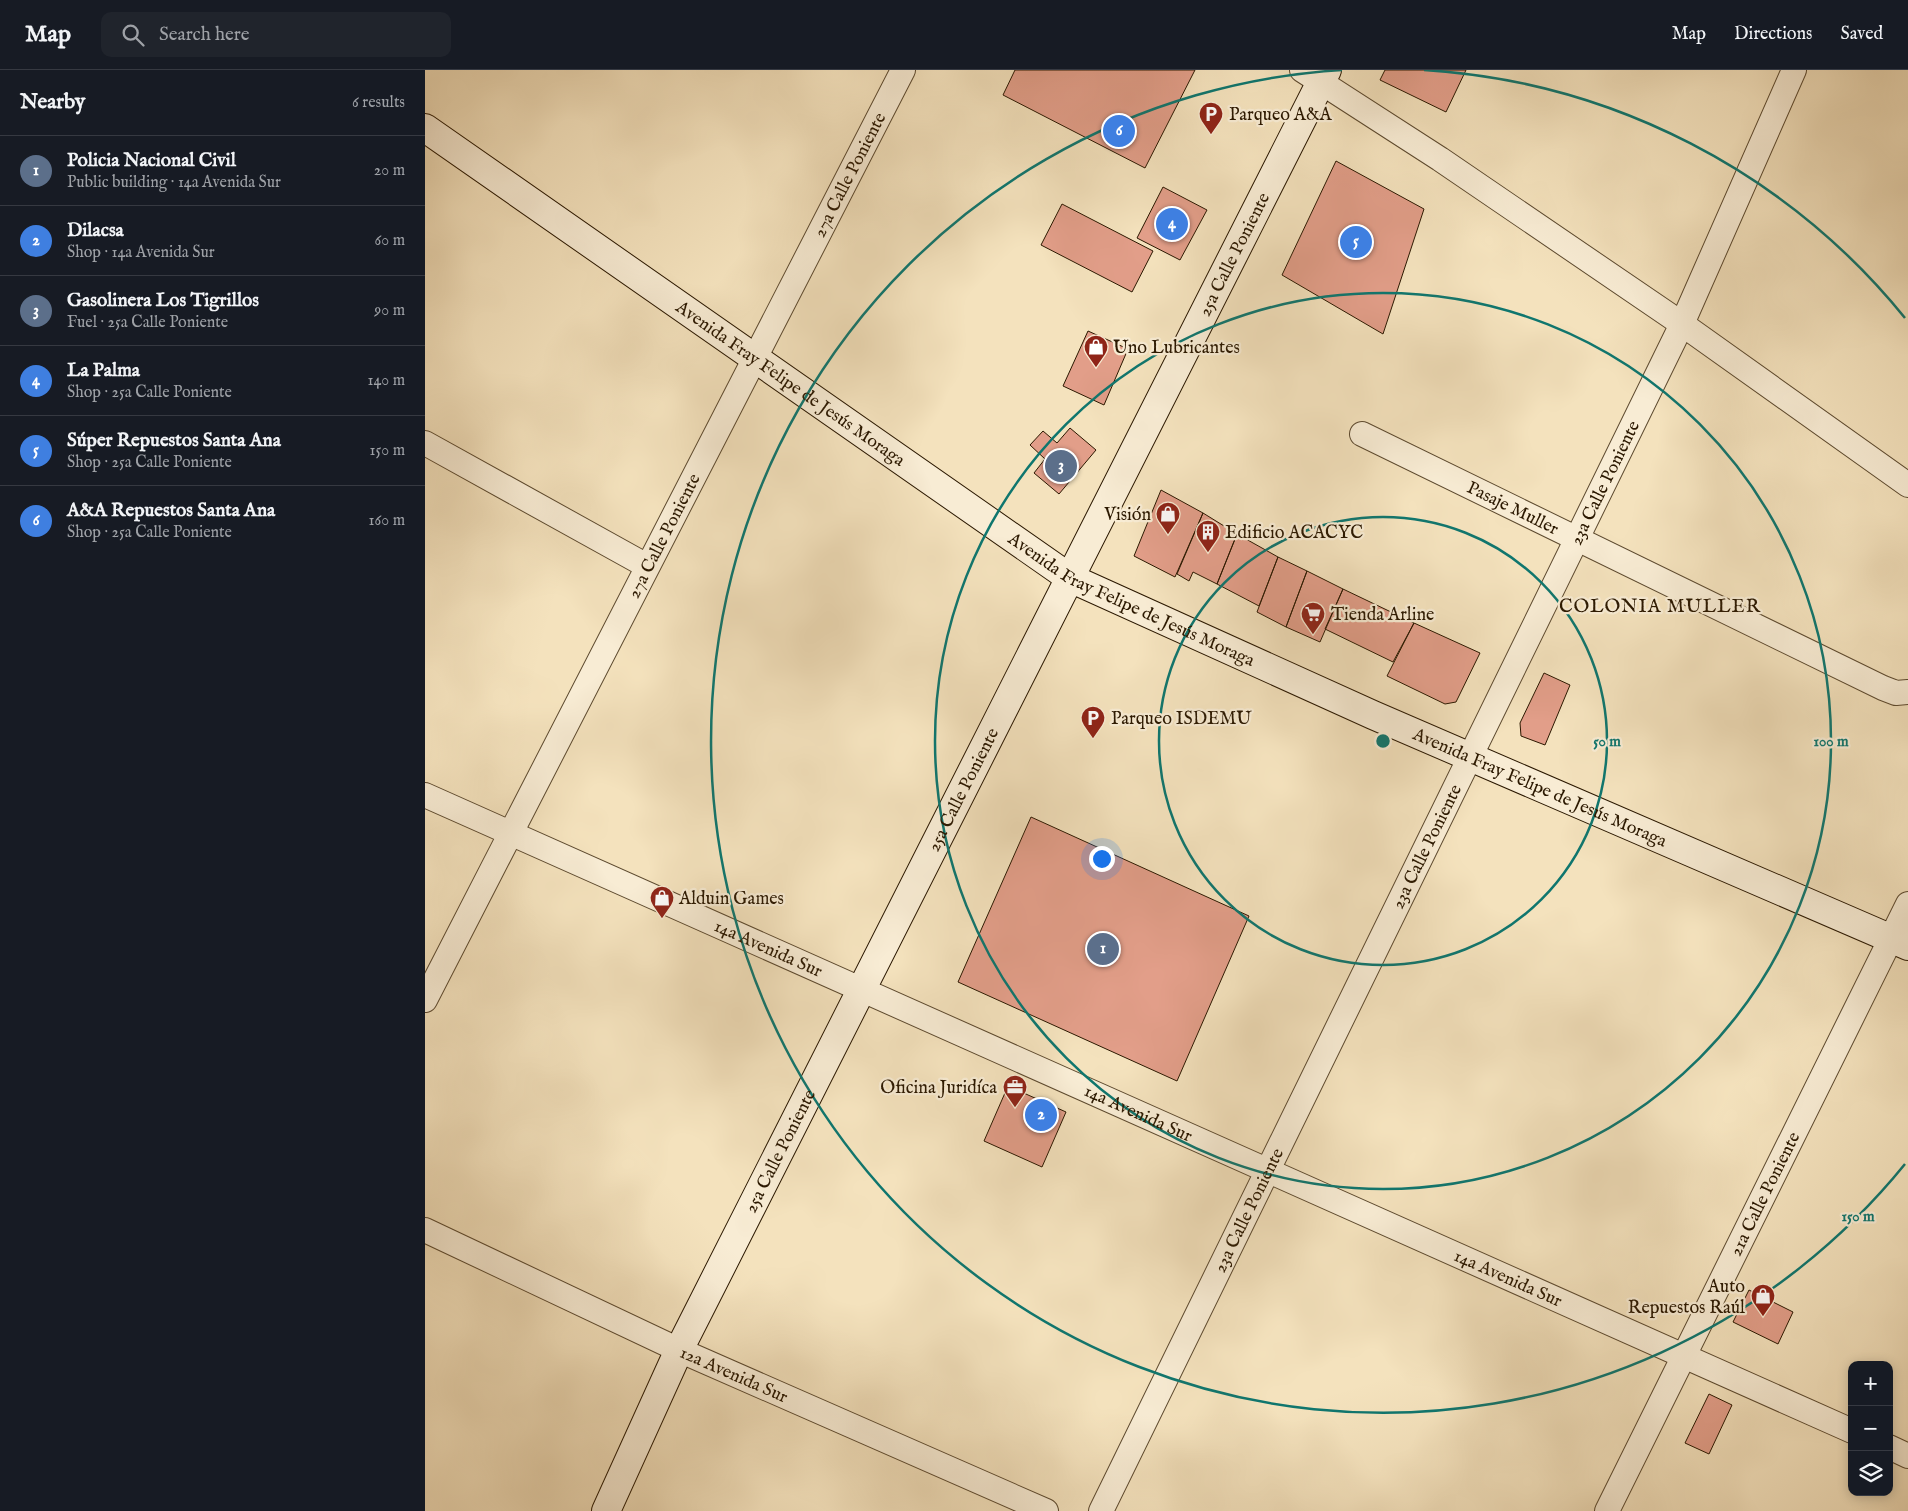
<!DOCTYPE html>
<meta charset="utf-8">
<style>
body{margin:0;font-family:"IM FELL English",serif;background:#20242c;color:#f1f3f6}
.controls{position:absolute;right:15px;bottom:15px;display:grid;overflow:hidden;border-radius:10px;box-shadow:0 2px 12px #0003}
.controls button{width:45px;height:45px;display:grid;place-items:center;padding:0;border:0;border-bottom:1px solid #363941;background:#171b24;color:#f1f3f6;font:25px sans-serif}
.you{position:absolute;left:676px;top:788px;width:18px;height:18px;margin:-12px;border:4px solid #fff;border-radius:50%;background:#1a73e8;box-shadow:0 0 0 8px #1a73e833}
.badge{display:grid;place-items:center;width:32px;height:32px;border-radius:50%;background:#db2777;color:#fff;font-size:16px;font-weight:700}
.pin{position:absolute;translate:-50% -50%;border:2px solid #fff;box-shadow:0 1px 5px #0006}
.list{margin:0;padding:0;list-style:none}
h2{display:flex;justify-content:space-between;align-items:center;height:65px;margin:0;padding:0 20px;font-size:21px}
h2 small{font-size:16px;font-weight:400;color:#9ea1a6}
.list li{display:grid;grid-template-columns:32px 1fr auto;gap:15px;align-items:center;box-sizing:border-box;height:70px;padding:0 20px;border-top:1px solid #363941}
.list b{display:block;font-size:19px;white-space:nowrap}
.list p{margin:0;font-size:16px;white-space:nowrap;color:#9ea1a6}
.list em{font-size:16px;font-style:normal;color:#9ea1a6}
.icon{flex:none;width:28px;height:28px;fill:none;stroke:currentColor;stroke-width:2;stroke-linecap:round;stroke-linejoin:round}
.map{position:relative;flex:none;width:1483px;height:1441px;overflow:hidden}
header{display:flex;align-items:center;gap:30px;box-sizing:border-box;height:70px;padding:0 25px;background:#171b24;border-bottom:1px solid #363941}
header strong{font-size:24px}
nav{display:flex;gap:28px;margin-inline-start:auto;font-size:18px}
.search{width:350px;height:45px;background:#20242c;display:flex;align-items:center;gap:12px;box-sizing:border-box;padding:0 18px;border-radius:10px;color:#9ea1a6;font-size:19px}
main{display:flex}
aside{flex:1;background:#171b24}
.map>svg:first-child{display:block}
.building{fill:#e29e89;stroke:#2b1800}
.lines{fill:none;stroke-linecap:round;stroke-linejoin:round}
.street-casing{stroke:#5d4a2f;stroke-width:26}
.secondary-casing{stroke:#2b1800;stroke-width:30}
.street{stroke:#f8ecd4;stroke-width:24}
.secondary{stroke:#f8ecd4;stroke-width:28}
.ring{fill:none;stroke:#0f766e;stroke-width:2.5}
.labels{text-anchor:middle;stroke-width:4.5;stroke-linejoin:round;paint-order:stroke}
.poi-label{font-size:18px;fill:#2b1800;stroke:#f8ecd4;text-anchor:start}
.street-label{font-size:18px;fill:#2b1800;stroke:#f8ecd4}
.neighbourhood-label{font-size:19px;letter-spacing:1px;fill:#2b1800;stroke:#f8ecd4}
.centre{fill:#0f766e;stroke:#f8ecd4;stroke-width:2.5}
.ring-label{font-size:15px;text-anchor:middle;font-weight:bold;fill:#0f766e;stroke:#f8ecd4;stroke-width:4.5;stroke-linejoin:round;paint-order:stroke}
</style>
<header>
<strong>Map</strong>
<div class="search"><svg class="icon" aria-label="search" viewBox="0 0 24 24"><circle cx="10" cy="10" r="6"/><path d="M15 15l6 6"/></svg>Search here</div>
<nav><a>Map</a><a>Directions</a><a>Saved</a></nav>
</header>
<main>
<aside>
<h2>Nearby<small>6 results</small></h2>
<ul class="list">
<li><span class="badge" style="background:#5c6f8a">1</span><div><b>Policia Nacional Civil</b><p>Public building · 14a Avenida Sur</p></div><em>20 m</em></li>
<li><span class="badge" style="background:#3f7fe0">2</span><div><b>Dilacsa</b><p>Shop · 14a Avenida Sur</p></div><em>60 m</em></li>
<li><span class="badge" style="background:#5c6f8a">3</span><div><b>Gasolinera Los Tigrillos</b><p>Fuel · 25a Calle Poniente</p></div><em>90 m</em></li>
<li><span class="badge" style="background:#3f7fe0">4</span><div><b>La Palma</b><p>Shop · 25a Calle Poniente</p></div><em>140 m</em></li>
<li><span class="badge" style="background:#3f7fe0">5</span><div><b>Súper Repuestos Santa Ana</b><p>Shop · 25a Calle Poniente</p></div><em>150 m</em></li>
<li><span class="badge" style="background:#3f7fe0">6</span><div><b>A&amp;A Repuestos Santa Ana</b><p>Shop · 25a Calle Poniente</p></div><em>160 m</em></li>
</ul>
</aside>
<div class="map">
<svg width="1483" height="1441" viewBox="0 0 1483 1441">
<rect width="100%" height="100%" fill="#f4e2bd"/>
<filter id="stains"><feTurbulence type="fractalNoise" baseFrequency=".004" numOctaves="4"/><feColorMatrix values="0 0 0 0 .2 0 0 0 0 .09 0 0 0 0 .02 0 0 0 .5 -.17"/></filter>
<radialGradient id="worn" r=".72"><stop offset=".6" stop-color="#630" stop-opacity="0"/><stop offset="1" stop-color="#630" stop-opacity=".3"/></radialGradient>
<path class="building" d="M590,0H770L720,98L578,25Z
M960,0H1041L1021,42L955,10Z
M911,91L999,139L958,264L857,205Z
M738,117L782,140L755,190L712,168Z
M637,134L728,181L707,222L616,175Z
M663,261L703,279L679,335L638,316Z
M645,358L671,380L634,424L609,403L620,389L605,375L618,361L632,373Z
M736,420L778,443L750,507L709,486Z
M778,443L812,464L792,514L768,502L764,511L752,504Z
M812,464L853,487L834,536L792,514Z
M853,487L882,501L861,557L832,542Z
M882,501L918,519L895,572L861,557Z
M918,519L989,553L968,592L900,559Z
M989,553L1055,583L1031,632L1020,634L962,606Z
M1119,603L1145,615L1120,675L1096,666L1095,653Z
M606,747L824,846L752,1011L533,912Z
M583,1016L641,1042L617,1097L559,1071Z
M1324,1220L1368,1242L1353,1274L1308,1252Z
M1284,1324L1307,1335L1284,1384L1260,1373Z"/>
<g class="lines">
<defs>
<g id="street">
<path d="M877,0L1015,89L1257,254L1483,415"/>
<path id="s1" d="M937,364L1458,618L1471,623L1483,622"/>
<path d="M0,373L222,496"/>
<path id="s2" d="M0,725L1427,1361"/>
<path id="s3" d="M0,930L478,0"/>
<path id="s4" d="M0,1160L254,1280L621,1441"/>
<path d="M1464,1377L1483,1386"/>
<path id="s5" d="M676,1441L1257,254L1369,0"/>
<path id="s6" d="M1182,1441L1483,834"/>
</g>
<g id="secondary">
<path id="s7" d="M0,58L645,508L948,645L1483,876"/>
<path id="s8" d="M181,1441L254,1280L902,0"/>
</g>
</defs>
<use href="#street" class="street-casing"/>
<use href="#secondary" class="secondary-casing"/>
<use href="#street" class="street"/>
<use href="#secondary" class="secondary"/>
</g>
<g class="ring">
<circle cx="958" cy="671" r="224"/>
<circle cx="958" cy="671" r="448"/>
<path d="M1480 1094A672 672 0 1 1 917 0M999 0A672 672 0 0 1 1480 248"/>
</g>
<defs>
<symbol id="parking-pin" viewBox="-11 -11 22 30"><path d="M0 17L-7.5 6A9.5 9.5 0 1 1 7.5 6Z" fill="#8f2418" stroke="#f8ecd4"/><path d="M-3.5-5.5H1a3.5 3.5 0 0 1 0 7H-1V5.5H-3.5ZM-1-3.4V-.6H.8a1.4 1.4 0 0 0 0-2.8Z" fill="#fff"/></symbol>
<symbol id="shop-pin" viewBox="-11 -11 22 30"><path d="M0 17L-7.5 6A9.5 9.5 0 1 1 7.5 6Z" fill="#8f2418" stroke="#f8ecd4"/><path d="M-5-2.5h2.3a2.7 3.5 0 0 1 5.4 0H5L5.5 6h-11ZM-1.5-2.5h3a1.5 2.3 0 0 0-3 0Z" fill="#fff"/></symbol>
<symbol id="building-pin" viewBox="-11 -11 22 30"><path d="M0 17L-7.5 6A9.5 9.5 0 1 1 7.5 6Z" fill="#8f2418" stroke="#f8ecd4"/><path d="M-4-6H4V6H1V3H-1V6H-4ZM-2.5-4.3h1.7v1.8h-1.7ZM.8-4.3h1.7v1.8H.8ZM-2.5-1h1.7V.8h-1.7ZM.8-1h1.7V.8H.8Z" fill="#fff"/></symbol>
<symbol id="supermarket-pin" viewBox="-11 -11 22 30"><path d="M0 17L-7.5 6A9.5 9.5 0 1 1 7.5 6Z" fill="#8f2418" stroke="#f8ecd4"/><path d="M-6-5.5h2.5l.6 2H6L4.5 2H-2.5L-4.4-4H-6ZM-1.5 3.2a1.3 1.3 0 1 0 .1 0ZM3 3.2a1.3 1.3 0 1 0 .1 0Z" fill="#fff"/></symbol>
<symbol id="office-pin" viewBox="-11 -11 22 30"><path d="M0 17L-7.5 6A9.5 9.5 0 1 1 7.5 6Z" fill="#8f2418" stroke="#f8ecd4"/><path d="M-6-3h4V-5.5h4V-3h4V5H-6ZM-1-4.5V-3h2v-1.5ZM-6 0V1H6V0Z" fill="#fff"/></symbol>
</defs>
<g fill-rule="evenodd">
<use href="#parking-pin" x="772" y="30" width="28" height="38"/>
<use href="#shop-pin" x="657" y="263" width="28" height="38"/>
<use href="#shop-pin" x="729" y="430" width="28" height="38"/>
<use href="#building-pin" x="769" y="448" width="28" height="38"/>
<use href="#supermarket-pin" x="874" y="530" width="28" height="38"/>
<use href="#parking-pin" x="654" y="634" width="28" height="38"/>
<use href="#shop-pin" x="223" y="814" width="28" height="38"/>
<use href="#office-pin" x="576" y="1003" width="28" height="38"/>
<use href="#shop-pin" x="1324" y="1212" width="28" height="38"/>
</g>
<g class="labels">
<g class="poi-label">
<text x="804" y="50">Parqueo A&amp;A</text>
<text x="688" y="283">Uno Lubricantes</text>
<text x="726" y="450" text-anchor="end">Visión</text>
<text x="800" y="468">Edificio ACACYC</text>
<text x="906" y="550">Tienda Arline</text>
<text x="686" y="654">Parqueo ISDEMU</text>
<text x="254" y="834">Alduin Games</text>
<text x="572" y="1023" text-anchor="end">Oficina Juridíca</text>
<text x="1320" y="1222" text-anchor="end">Auto<tspan x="1320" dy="21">Repuestos Raúl</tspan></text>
</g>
<g class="street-label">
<text dy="6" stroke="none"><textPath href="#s3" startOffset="928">27a Calle Poniente</textPath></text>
<text dy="6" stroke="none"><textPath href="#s8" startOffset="1405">25a Calle Poniente</textPath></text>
<text dy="6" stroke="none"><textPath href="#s7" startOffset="446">Avenida Fray Felipe de Jesús Moraga</textPath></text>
<text dy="6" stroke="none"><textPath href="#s5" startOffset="1145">23a Calle Poniente</textPath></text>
<text dy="6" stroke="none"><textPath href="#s1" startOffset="168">Pasaje Muller</textPath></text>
<text dy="6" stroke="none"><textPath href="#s3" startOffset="522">27a Calle Poniente</textPath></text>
<text dy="6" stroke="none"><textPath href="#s7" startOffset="851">Avenida Fray Felipe de Jesús Moraga</textPath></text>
<text dy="6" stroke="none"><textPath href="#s7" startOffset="1301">Avenida Fray Felipe de Jesús Moraga</textPath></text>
<text dy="6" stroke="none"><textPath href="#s8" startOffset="805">25a Calle Poniente</textPath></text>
<text dy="6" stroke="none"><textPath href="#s5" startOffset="740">23a Calle Poniente</textPath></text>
<text dy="6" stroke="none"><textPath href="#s2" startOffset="376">14a Avenida Sur</textPath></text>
<text dy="6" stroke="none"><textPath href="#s2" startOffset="781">14a Avenida Sur</textPath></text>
<text dy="6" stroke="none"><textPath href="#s8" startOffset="400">25a Calle Poniente</textPath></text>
<text dy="6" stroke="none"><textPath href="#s6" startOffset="354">21a Calle Poniente</textPath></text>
<text dy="6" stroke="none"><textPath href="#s5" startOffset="335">23a Calle Poniente</textPath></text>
<text dy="6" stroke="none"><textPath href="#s2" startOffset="1186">14a Avenida Sur</textPath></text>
<text dy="6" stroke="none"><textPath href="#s4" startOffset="341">12a Avenida Sur</textPath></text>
</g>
<g class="neighbourhood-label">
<text x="1235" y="542">COLONIA MULLER</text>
</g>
</g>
<circle cx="958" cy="671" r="8" class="centre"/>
<g class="ring-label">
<text x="1182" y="676">50 m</text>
<text x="1406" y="676">100 m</text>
<text x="1433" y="1151">150 m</text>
</g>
<rect width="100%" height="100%" filter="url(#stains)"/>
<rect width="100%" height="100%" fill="url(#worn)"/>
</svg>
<div class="controls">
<button>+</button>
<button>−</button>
<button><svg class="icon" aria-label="layers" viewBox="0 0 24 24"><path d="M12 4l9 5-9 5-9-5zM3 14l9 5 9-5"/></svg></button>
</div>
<div class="you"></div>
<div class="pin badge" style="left:678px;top:879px;background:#5c6f8a">1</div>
<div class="pin badge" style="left:616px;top:1045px;background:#3f7fe0">2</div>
<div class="pin badge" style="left:636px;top:396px;background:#5c6f8a">3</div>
<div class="pin badge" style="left:747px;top:154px;background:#3f7fe0">4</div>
<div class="pin badge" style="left:931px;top:172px;background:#3f7fe0">5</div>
<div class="pin badge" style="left:694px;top:61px;background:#3f7fe0">6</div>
</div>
</main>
